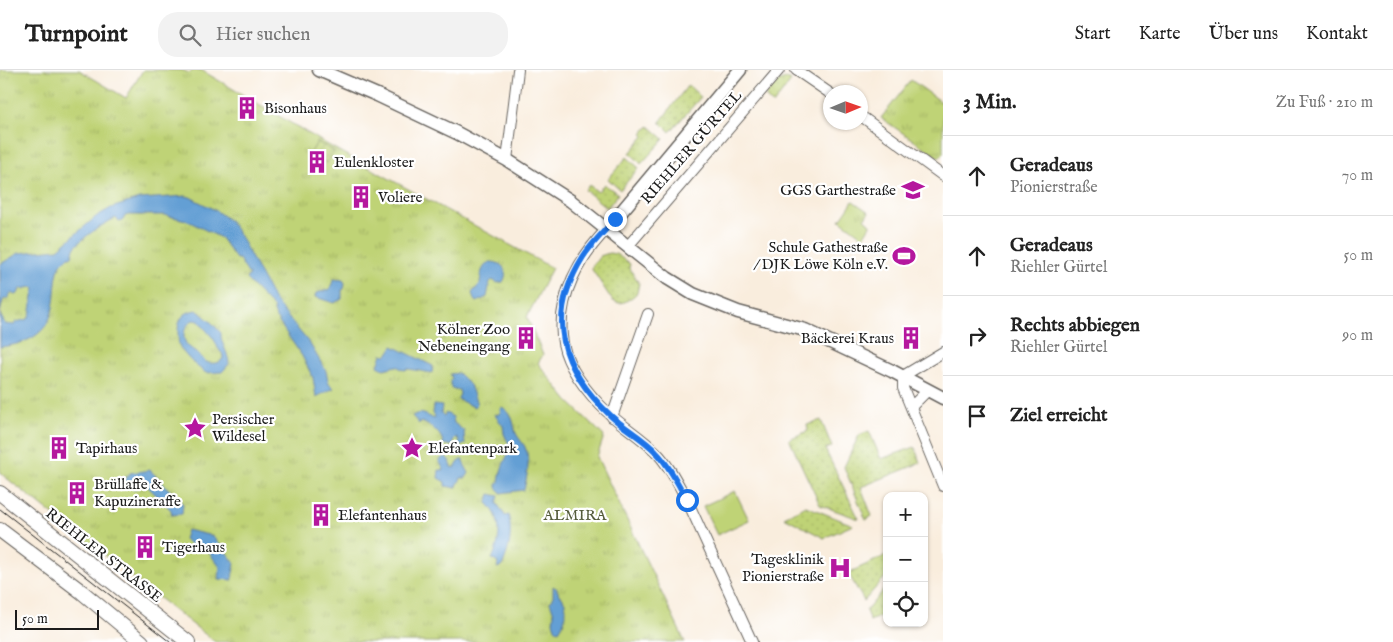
<!DOCTYPE html>
<html lang="de">
<meta charset="utf-8">
<style>
body{margin:0;font-family:"IM FELL English",serif;background:#f2f2f2;color:#222}
.controls{position:absolute;right:15px;bottom:15px;display:grid;overflow:hidden;border-radius:10px;box-shadow:0 1px 4px #0004}
.controls button{width:45px;height:45px;display:grid;place-items:center;padding:0;border:0;border-bottom:1px solid #e0e0e0;background:#fff;color:#222;font:25px sans-serif}
.compass{position:absolute;left:823px;top:15px;width:45px;height:45px;border-radius:50%;background:#fff;box-shadow:0 1px 4px #0004;rotate:88deg}
.scale{position:absolute;left:15px;bottom:12px;width:84px;box-sizing:border-box;padding-left:5px;border:2px solid #1c1c1c;border-top:0;font-size:14px;line-height:18px;white-space:nowrap;color:#1c1c1c;-webkit-text-stroke:4px #fff;paint-order:stroke}
.stop{position:absolute;width:15px;height:15px;margin:-11px;border:4px solid #1a73e8;border-radius:50%;background:#fff}
.stop.end{background:#1a73e8;border-color:#fff;box-shadow:0 1px 5px #0008}
.list{margin:0;padding:0;list-style:none}
h2{display:flex;justify-content:space-between;align-items:center;height:65px;margin:0;padding:0 20px;font-size:21px}
h2 small{font-size:16px;font-weight:400;color:#767676}
.list li{display:grid;grid-template-columns:32px 1fr auto;gap:15px;align-items:center;box-sizing:border-box;height:80px;padding:0 20px;border-top:1px solid #e0e0e0}
.list b{display:block;font-size:19px;white-space:nowrap}
.list p{margin:0;font-size:16px;white-space:nowrap;color:#767676}
.list em{font-size:16px;font-style:normal;color:#767676}
.icon{flex:none;width:28px;height:28px;fill:none;stroke:currentColor;stroke-width:2;stroke-linecap:round;stroke-linejoin:round}
.map{position:relative;flex:none;width:943px;height:572px;overflow:hidden}
header{display:flex;align-items:center;gap:30px;box-sizing:border-box;height:70px;padding:0 25px;background:#fff;border-bottom:1px solid #e0e0e0}
header strong{font-size:24px}
nav{display:flex;gap:28px;margin-inline-start:auto;font-size:18px}
.search{width:350px;height:45px;background:#f2f2f2;display:flex;align-items:center;gap:12px;box-sizing:border-box;padding:0 18px;border-radius:20px;color:#767676;font-size:19px}
main{display:flex}
aside{flex:1;background:#fff}
.map>svg:first-child{display:block}
.grass{fill:url(#grass-dots);stroke:#6e7849}
.park{fill:url(#park-tufts);stroke:#6e7849}
.garden{fill:url(#garden-furrows);stroke:#6e7849}
.pitch{fill:#bfd376;stroke:#6e7849}
.water{fill:#649fd4;stroke:#405e78;fill-rule:evenodd}
.lines{fill:none;stroke-linecap:round;stroke-linejoin:round}
.minor-casing{stroke:#696560;stroke-width:12}
.tertiary-casing{stroke:#696560;stroke-width:15}
.secondary-casing{stroke:#696560;stroke-width:16}
.minor{stroke:#fff;stroke-width:10}
.tertiary{stroke:#fff;stroke-width:12}
.secondary{stroke:#fff;stroke-width:14}
.tram{stroke:#1c1c1c;stroke-width:1}
.route{stroke:#1a73e8;stroke-width:6}
.labels{text-anchor:middle;stroke-width:4.5;stroke-linejoin:round;paint-order:stroke}
.poi-label{font-size:15px;fill:#1c1c1c;stroke:#fff;text-anchor:start}
.street-label{font-size:15px;fill:#1c1c1c;stroke:#fff}
.park-label{font-size:15px;fill:#555c3c;stroke:#fff}
</style>
<header>
<strong>Turnpoint</strong>
<div class="search"><svg class="icon" aria-label="search" viewBox="0 0 24 24"><circle cx="10" cy="10" r="6"/><path d="M15 15l6 6"/></svg>Hier suchen</div>
<nav><a>Start</a><a>Karte</a><a>Über uns</a><a>Kontakt</a></nav>
</header>
<main>
<div class="map">
<svg width="943" height="572" viewBox="0 0 943 572">
<defs>
<pattern id="grass-dots" width="8" height="8" patternUnits="userSpaceOnUse" patternTransform="scale(1.25)"><rect width="8" height="8" fill="#bfd376"/><path d="M2 2h.1M6 6h.1" fill="none" stroke="#a4b566" stroke-width="1.8" stroke-linecap="round"/></pattern>
<pattern id="park-tufts" width="24" height="20" patternUnits="userSpaceOnUse" patternTransform="scale(1.25)"><rect width="24" height="20" fill="#bfd376"/><path d="M3 7l-1-3M5 7V3M7 7l1-3M15 17l-1-3M17 17v-4M19 17l1-3" fill="none" stroke="#a4b566"/></pattern>
<pattern id="garden-furrows" width="10" height="10" patternUnits="userSpaceOnUse" patternTransform="scale(1.25)"><rect width="10" height="10" fill="#bfd376"/><path d="M-1 1l2-2M0 10L10 0M9 11l2-2" fill="none" stroke="#a4b566"/></pattern>
</defs>
<rect width="100%" height="100%" fill="#fff"/>
<filter id="ink" filterUnits="userSpaceOnUse"><feTurbulence type="fractalNoise" baseFrequency=".02" numOctaves="2"/><feDisplacementMap in="SourceGraphic" scale="10" xChannelSelector="R" yChannelSelector="G"/><feConvolveMatrix kernelMatrix="1 2 1 2 8 2 1 2 1" color-interpolation-filters="sRGB"/></filter>
<filter id="wash" filterUnits="userSpaceOnUse"><feTurbulence type="fractalNoise" baseFrequency=".0096" numOctaves="4" result="noise"/><feDisplacementMap in="SourceGraphic" scale="20" xChannelSelector="R" yChannelSelector="G"/><feGaussianBlur stdDeviation="1.12" result="paint"/><feColorMatrix in="noise" values="0 0 0 0 0 0 0 0 0 0 0 0 0 0 0 0 0 1.4 0 .05"/><feComposite in="paint" operator="in"/></filter>
<g filter="url(#wash)">
<rect width="100%" height="100%" fill="#f9eddd"/>
<path class="grass" d="M787,9L791,11L773,35L765,27C771,18 776,10 787,9Z
M688,15L701,27L670,62L660,52Z
M649,56L664,69L641,94L630,83L644,66L642,64Z
M627,87L639,98L620,120L608,109Z
M604,114L618,124L607,138L585,120L589,115L598,122Z
M609,183L616,184L630,194L629,198L639,213L637,223C629,230 621,237 612,230L591,198L600,186Z
M821,350L832,377L825,379L859,449L820,435L789,369L808,361L807,355Z
M869,361L881,389L915,377L920,393L861,417L872,446L866,450L844,397L859,365Z
M806,436L853,455L824,468L784,447Z
M887,485V505L864,531L848,503Z
M887,516V543L870,551L866,541Z"/>
<path class="park" d="M0,0H79L126,28L143,0H181L190,3L193,0H201L328,75L552,198L527,247L543,285L538,293L567,330L604,366L597,387L685,572H215L0,403Z
M911,10L943,33V84L939,88L881,48Z
M853,131L869,142L864,149L871,154L863,167L840,150Z"/>
<path class="garden" d="M317,72L334,81L327,93L310,84Z"/>
<path class="pitch" d="M735,421L749,450L717,465L703,436Z"/>
<path class="water" d="M186,126L190,127L215,140L230,151L240,166L274,230L310,274L326,301L329,314L334,318L316,327L313,308L302,286L276,248L273,237L246,209L249,205L239,189H236L221,168L186,150L164,145H129L125,146L123,150L119,151L116,148C106,152 78,170 74,179C73,181 73,184 72,186C36,198 84,268 0,277V195L2,193L19,183L58,179L97,146L111,138L139,129ZM33,217L35,219C31,229 33,240 28,249L16,252L14,255L5,254L0,244L3,230L8,228L11,223L15,225L18,224L20,219Z
M489,192C501,191 510,200 503,212L498,213L492,210L490,212L487,227L477,232L474,230L472,223L480,214C481,205 480,199 489,192Z
M334,209L343,210L345,213L344,219L342,220V229L334,233L315,227L316,223L329,220Z
M197,240L211,252L221,263C220,273 229,283 229,294L222,302L206,303C196,296 188,289 181,279C178,274 178,269 178,264C177,251 183,241 197,240ZM193,250L199,251C203,257 208,262 213,268C217,274 217,279 222,283L223,288L220,292C206,296 204,290 196,282C194,280 191,279 189,277C180,268 184,256 193,250Z
M393,276L433,296L432,303L409,299L404,300L396,296L384,299L378,296L382,284L387,285Z
M458,303L470,315L477,334L474,337L459,330L458,328L460,324L459,320L452,319L450,312L452,308L450,304Z
M434,335L442,336L441,343L444,346L446,343L453,347L454,353L464,361L465,374L459,377V371L456,367L454,369L452,376L443,374C443,364 430,355 421,352L419,354L412,346C421,341 425,344 434,349L435,347L433,343Z
M502,337C512,343 513,350 515,360C516,366 522,371 525,377C531,390 527,406 524,420L501,423C500,421 497,419 497,416C497,414 498,413 499,412C501,396 505,391 511,378L504,364L503,356L494,344L498,345L501,341L500,339Z
M445,386L449,390L451,397L455,398L460,390H463V392L469,403L466,408H461L456,418L445,416V412L438,408L439,400H444L439,391Z
M150,400L183,434L182,444L172,445L171,440L147,416L142,414L135,419L122,414L130,403Z
M490,424L499,426L497,433L505,446L509,445C512,466 510,477 502,496L497,498L498,493L492,489C501,470 503,448 487,433Z
M187,460L213,466L235,493L232,510L219,509L220,497L206,479L191,475L184,469Z
M553,516C559,520 555,516 558,522C561,530 559,522 563,529C569,538 565,553 559,561L556,560L553,552L554,544L550,532L553,526Z"/>
</g>
<g filter="url(#ink)">
<g class="lines">
<defs>
<path id="minor" d="M796,0L831,24
M861,46L943,106
M507,90L518,0
M606,160C579,188 558,226 562,266C564,291 583,317 600,335C617,353 639,365 656,382C669,395 678,414 687,430L752,572
M628,176L779,0
M943,282L903,306V318L943,416
M911,337L928,320
M612,347L648,244"/>
<path id="tertiary" d="M319,0L377,25L457,63L507,90L571,131L667,208L693,224L738,242L805,260L892,301L943,328
M606,160L740,0"/>
<path id="secondary" d="M0,423L188,572
M0,460L82,522L142,572"/>
</defs>
<use href="#minor" class="minor-casing"/>
<use href="#tertiary" class="tertiary-casing"/>
<use href="#secondary" class="secondary-casing"/>
<use href="#minor" class="minor"/>
<use href="#tertiary" class="tertiary"/>
<use href="#secondary" class="secondary"/>
<path class="tram" d="M0,439L170,572"/>
</g>
</g>
<g class="lines" filter="url(#ink)">
<path class="route" d="M615,149C605,161 592,173 583,187C545,248 561,299 611,346C625,359 643,368 656,382C669,395 678,414 687,430"/>
</g>
<defs>
<symbol id="building-bare" viewBox="-9 -9 18 18"><path d="M-4-6H4V6H1V3H-1V6H-4ZM-2.5-4.3h1.7v1.8h-1.7ZM.8-4.3h1.7v1.8H.8ZM-2.5-1h1.7V.8h-1.7ZM.8-1h1.7V.8H.8Z" fill="#b5179e" stroke="#fff" stroke-width="2.5" paint-order="stroke"/></symbol>
<symbol id="school-bare" viewBox="-9 -9 18 18"><path d="M0-5L7-2L0 1L-7-2ZM-4 1L0 2.5L4 1V4Q0 6-4 4Z" fill="#b5179e" stroke="#fff" stroke-width="2.5" paint-order="stroke"/></symbol>
<symbol id="stadium-bare" viewBox="-9 -9 18 18"><path d="M0-5a6.5 5 0 1 0 0 10a6.5 5 0 1 0 0-10ZM-3.5-1.8h7v3.6h-7Z" fill="#b5179e" stroke="#fff" stroke-width="2.5" paint-order="stroke"/></symbol>
<symbol id="sight-bare" viewBox="-9 -9 18 18"><path d="M0-6L1.8-2.2L6-1.7L2.9 1.2L3.7 5.4L0 3.3L-3.7 5.4L-2.9 1.2L-6-1.7L-1.8-2.2Z" fill="#b5179e" stroke="#fff" stroke-width="2.5" paint-order="stroke"/></symbol>
<symbol id="hospital-bare" viewBox="-9 -9 18 18"><path d="M-5-5h3v3.5h4V-5h3V5h-3V1.5h-4V5h-3Z" fill="#b5179e" stroke="#fff" stroke-width="2.5" paint-order="stroke"/></symbol>
</defs>
<g fill-rule="evenodd">
<use href="#building-bare" x="231" y="22" width="32" height="32"/>
<use href="#building-bare" x="301" y="76" width="32" height="32"/>
<use href="#school-bare" x="897" y="104" width="32" height="32"/>
<use href="#building-bare" x="345" y="111" width="32" height="32"/>
<use href="#stadium-bare" x="888" y="170" width="32" height="32"/>
<use href="#building-bare" x="510" y="252" width="32" height="32"/>
<use href="#building-bare" x="895" y="252" width="32" height="32"/>
<use href="#sight-bare" x="179" y="342" width="32" height="32"/>
<use href="#building-bare" x="43" y="362" width="32" height="32"/>
<use href="#sight-bare" x="396" y="362" width="32" height="32"/>
<use href="#building-bare" x="61" y="407" width="32" height="32"/>
<use href="#building-bare" x="305" y="429" width="32" height="32"/>
<use href="#building-bare" x="129" y="461" width="32" height="32"/>
<use href="#hospital-bare" x="824" y="482" width="32" height="32"/>
</g>
<g class="labels">
<g class="poi-label">
<text x="264" y="43">Bisonhaus</text>
<text x="334" y="97">Eulenkloster</text>
<text x="896" y="125" text-anchor="end">GGS Garthestraße</text>
<text x="378" y="132">Voliere</text>
<text x="888" y="182" text-anchor="end">Schule Gathestraße<tspan x="888" dy="17">/ DJK Löwe Köln e.V.</tspan></text>
<text x="510" y="264" text-anchor="end">Kölner Zoo<tspan x="510" dy="17">Nebeneingang</tspan></text>
<text x="894" y="273" text-anchor="end">Bäckerei Kraus</text>
<text x="212" y="354">Persischer<tspan x="212" dy="17">Wildesel</tspan></text>
<text x="76" y="383">Tapirhaus</text>
<text x="428" y="383">Elefantenpark</text>
<text x="94" y="419">Brüllaffe &amp;<tspan x="94" dy="17">Kapuzineraffe</tspan></text>
<text x="338" y="450">Elefantenhaus</text>
<text x="162" y="482">Tigerhaus</text>
<text x="824" y="494" text-anchor="end">Tagesklinik<tspan x="824" dy="17">Pionierstraße</tspan></text>
</g>
<g class="street-label">
<text transform="translate(691 77) rotate(-49)" y="5">RIEHLER GÜRTEL</text>
<text transform="translate(104 485) rotate(38)" y="5">RIEHLER STRASSE</text>
</g>
<g class="park-label">
<text x="575" y="450">ALMIRA</text>
</g>
</g>
</svg>
<div class="controls">
<button>+</button>
<button>−</button>
<button><svg class="icon" aria-label="locate" viewBox="0 0 24 24"><circle cx="12" cy="12" r="6"/><path d="M12 2v4M12 18v4M2 12h4M18 12h4"/></svg></button>
</div>
<svg class="compass" viewBox="-18 -18 36 36"><path d="M0-13l5 13h-10z" fill="#e53935"/><path d="M0 13l5-13h-10z" fill="#767676"/></svg>
<div class="scale">50 m</div>
<div class="stop" style="left:687px;top:430px"></div>
<div class="stop end" style="left:615px;top:149px"></div>
</div>
<aside>
<h2>3 Min.<small>Zu Fuß · 210 m</small></h2>
<ul class="list">
<li><svg class="icon" aria-label="ahead" viewBox="0 0 24 24"><path d="M12 20V5M6 11l6-6 6 6"/></svg><div><b>Geradeaus</b><p>Pionierstraße</p></div><em>70 m</em></li>
<li><svg class="icon" aria-label="ahead" viewBox="0 0 24 24"><path d="M12 20V5M6 11l6-6 6 6"/></svg><div><b>Geradeaus</b><p>Riehler Gürtel</p></div><em>50 m</em></li>
<li><svg class="icon" aria-label="right" viewBox="0 0 24 24"><path d="M7 20v-9h11M14 6l5 5-5 5"/></svg><div><b>Rechts abbiegen</b><p>Riehler Gürtel</p></div><em>90 m</em></li>
<li><svg class="icon" aria-label="arrive" viewBox="0 0 24 24"><path d="M6 21V4h12l-3 4 3 4H6"/></svg><div><b>Ziel erreicht</b></div></li>
</ul>
</aside>
</main>
